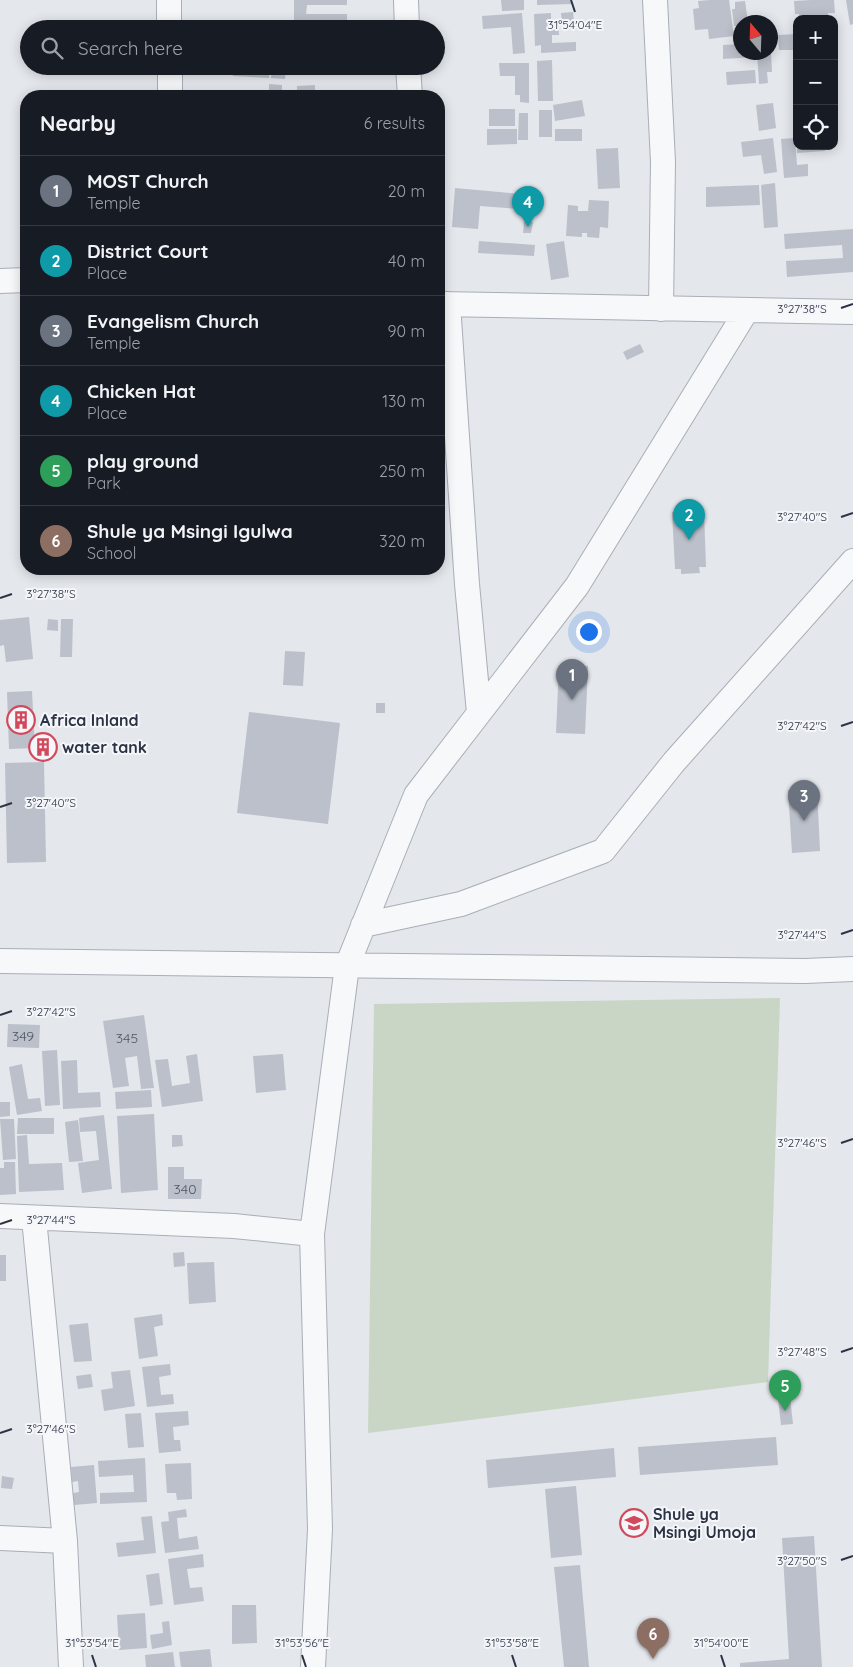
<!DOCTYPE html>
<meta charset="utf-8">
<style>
body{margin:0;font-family:Quicksand,sans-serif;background:#20242c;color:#f1f3f6}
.controls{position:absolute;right:15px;top:15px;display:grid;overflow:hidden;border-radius:10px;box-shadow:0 2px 12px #0003}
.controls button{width:45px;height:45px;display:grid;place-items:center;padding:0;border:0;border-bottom:1px solid #363941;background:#171b24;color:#f1f3f6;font:25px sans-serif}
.compass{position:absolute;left:733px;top:15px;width:45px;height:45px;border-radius:50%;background:#171b24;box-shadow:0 2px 12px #0003;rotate:341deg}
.you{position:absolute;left:588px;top:631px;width:18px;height:18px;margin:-12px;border:4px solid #fff;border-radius:50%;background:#1a73e8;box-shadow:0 0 0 8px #1a73e833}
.badge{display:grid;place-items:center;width:32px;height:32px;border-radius:50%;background:#d93025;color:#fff;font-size:16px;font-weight:700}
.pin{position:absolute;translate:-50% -41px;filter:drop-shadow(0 1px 2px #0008)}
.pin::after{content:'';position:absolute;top:26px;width:18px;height:15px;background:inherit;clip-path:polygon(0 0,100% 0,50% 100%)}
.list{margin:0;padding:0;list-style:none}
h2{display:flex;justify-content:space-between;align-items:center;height:65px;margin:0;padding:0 20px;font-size:21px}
h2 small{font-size:16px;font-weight:400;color:#9ea1a6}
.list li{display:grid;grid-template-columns:32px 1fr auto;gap:15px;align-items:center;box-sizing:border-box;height:70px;padding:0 20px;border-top:1px solid #363941}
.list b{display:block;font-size:19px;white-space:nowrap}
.list p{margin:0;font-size:16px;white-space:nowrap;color:#9ea1a6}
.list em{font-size:16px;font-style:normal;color:#9ea1a6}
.icon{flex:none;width:28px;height:28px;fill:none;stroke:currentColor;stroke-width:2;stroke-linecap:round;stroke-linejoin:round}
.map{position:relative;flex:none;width:853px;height:1667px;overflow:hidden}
.search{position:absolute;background:#171b24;box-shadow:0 2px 12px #0003;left:20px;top:20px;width:425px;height:55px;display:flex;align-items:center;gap:12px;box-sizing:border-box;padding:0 18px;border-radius:28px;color:#9ea1a6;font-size:19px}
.panel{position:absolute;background:#171b24;box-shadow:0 2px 12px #0003;left:20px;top:90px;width:425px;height:485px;border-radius:20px}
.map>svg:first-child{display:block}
.green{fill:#c9d6c5}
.building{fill:#bbc0ca}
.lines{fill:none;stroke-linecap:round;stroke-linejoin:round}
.street-casing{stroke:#a9aeb7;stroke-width:26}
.street{stroke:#f7f8fa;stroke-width:24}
.ticks{fill:none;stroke:#2b3445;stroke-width:2}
.labels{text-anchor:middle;stroke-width:4;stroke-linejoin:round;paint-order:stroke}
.number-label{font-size:14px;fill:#4f5766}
.poi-label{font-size:16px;font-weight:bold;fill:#2b3445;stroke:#f4f6f9;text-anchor:start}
.ticks-label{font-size:12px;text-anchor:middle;fill:#2b3445;stroke:#f4f6f9;stroke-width:4;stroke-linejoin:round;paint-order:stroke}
</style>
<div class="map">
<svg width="853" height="1667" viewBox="0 0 853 1667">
<rect width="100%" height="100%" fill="#e4e7ec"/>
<path class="green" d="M780,998L768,1382L368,1433L374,1004Z"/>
<path class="building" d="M294,0H347V5H307L306,14H347V29H294Z
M501,0H524V10L502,11Z
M537,0H572V4L537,5Z
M710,0H729L734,36L709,39L708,29L695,30L693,9L699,8L698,1Z
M811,0H834L835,13H828L829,19H800L799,14H795L794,1Z
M846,0H853V24L850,25Z
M745,1L748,22H740V36H739L737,26H734L732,9H735V2Z
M573,12L574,23L562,24L561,13Z
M522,13L525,53L513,54L511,27L483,29L482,16Z
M551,13V23L558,22L559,35H552V43L576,42V51L541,53V45L535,46L534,14Z
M797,34V50H779L778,35Z
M740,44V52H754L755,57L723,59V45Z
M757,52H771L772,72H767L768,83L759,84Z
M552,60L553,101H538L537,61Z
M499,63H529V103L520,102V95H515V76H500Z
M234,66H270L269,78L233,76Z
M272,66H286L285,79L271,78Z
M296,66H308V70H296Z
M755,70L756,83L727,85L726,72Z
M269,84L282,85V96H269Z
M315,85V96H297V86Z
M582,100L585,116L555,121L553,105Z
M773,103L776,128L759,131L756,105Z
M489,109H515V126H489Z
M539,110H552V137H539Z
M519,113H528V140H518Z
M487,129H517V144L487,145Z
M555,129H582V141H555Z
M773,138L777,172L764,174L761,155L743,157L741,142Z
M795,138L797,165L808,164V176L784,178L781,139Z
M797,146H825V151L797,153Z
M618,148L620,188L598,189L596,149Z
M775,183L778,227L764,228L761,185Z
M759,185L760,205L706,207V187Z
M455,188L520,194L519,209L480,206L478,229L452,227Z
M589,200L609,201L608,228L600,227L599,238L587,237V233H582V237L566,236L568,205L578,206V211H588Z
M524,222H533L531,233H523Z
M853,229V272L787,277L786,261L843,258L842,245L785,249L784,234Z
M479,241L535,245L534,256L478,253Z
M564,241L569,277L551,280L546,244Z
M640,344L644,352L627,360L623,352Z
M704,511L706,567H699L700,573L681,574V569H675L672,512Z
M29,617L33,659L6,662L4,645L0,646V620Z
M48,619L58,620V631L47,630Z
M61,619H73L72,657H60Z
M285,651L305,652L303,686L283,685Z
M559,665L588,666L585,734L556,733Z
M32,691L35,748V741L42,737L48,740L52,746L49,753L43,756L36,754L35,748L9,749L7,692Z
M376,703H385V713H376Z
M249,712L340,723L328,824L237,813Z
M44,762L46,862L7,863L5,763Z
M817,788L820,851L792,853L788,790Z
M144,1015L154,1088L141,1089L137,1056L125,1058L129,1086L113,1088L103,1021Z
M8,1024L40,1025L39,1048L7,1047Z
M57,1050L60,1105L45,1106L42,1051Z
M197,1054L203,1101L162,1107L155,1060L168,1059L172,1086L190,1083L186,1056Z
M283,1054L286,1090L256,1093L253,1056Z
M77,1060L78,1093L100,1092L101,1107L63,1109L61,1061Z
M22,1064L28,1099L40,1098L42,1111L17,1115L9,1067Z
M151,1090L152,1107L116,1109L115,1092Z
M0,1102H10V1116L0,1117Z
M154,1114L158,1190L121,1193L117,1116Z
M104,1115L112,1189L82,1193L78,1163L99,1160L96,1131L80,1132L79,1118Z
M18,1118H54V1134H17Z
M0,1119H14L16,1159L3,1160Z
M78,1120L83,1161L69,1162L65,1122Z
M27,1135L29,1164L62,1163L64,1190L19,1192L17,1136Z
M172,1135H182L183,1146L172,1147Z
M4,1162H15L16,1194L0,1195V1168H4Z
M168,1167H184V1179H202L201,1199H168Z
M184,1252L185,1266L174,1267L173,1253Z
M0,1255H6V1281H0Z
M214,1262L216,1302L189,1304L187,1263Z
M162,1314L163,1325L154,1327L158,1356L139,1359L134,1318Z
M88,1323L92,1361L74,1362L69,1325Z
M170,1364L171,1375L159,1377L161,1395L173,1394L174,1404L147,1407L142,1367Z
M130,1370L135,1406L104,1411L101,1390L113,1388L111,1372Z
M91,1374L93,1387L78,1389L76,1376Z
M790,1397L793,1424L781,1425L778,1399Z
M188,1411L189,1425L173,1427L174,1440H180L181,1451L159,1453L155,1413Z
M141,1413L144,1447L128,1448L125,1414Z
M776,1437L778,1465L640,1475L638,1447Z
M614,1448L616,1477L488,1488L486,1460Z
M145,1458L147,1502L100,1504V1493L134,1492L133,1475L99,1477L98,1461Z
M191,1463L192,1499L177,1500L176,1493H167L165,1464Z
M94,1465L97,1503L74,1505L73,1493L79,1492L78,1481L72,1482L71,1467Z
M2,1476L14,1478L12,1489L1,1488Z
M576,1486L582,1555L551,1558L545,1489Z
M186,1509L187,1517L177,1518L179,1539L197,1536L199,1549L165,1553L161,1522L169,1521L168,1512Z
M152,1516L156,1553L118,1557L116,1543L144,1540L141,1517Z
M814,1536L822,1667H740V1663L789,1659L782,1538Z
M203,1554L204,1567L187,1569L190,1588L202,1587L204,1601L174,1605L168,1559Z
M580,1565L589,1667H564L554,1567Z
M159,1573L163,1604L150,1606L146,1575Z
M232,1605H256L257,1643L232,1644Z
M145,1613L147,1648L119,1650L117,1615Z
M169,1621L172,1645L152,1649L150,1635L163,1633L162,1622Z
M210,1649L212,1667H181L179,1652Z
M173,1652L175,1667H146L145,1655Z"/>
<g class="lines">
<defs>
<path id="street" d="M169,0V29
M406,0L407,29
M655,0L663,162L661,309
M170,66V96
M408,66L410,96
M0,281L26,280
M439,304L853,312
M448,304L467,584L479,713
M363,925L461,904L603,851L674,762L853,561
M0,961L805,971L853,969
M0,1216L234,1226L312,1234
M34,1218L65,1541L71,1667
M0,1538L65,1541
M313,1667L320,1529L312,1234L347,966L416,795L577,586L747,310"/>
</defs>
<use href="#street" class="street-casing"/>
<use href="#street" class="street"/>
</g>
<path class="ticks" d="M571,0L575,12M841,308L853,304M841,517L853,513M0,598L12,594M841,726L853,722M0,807L12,803M841,934L853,930M0,1015L12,1011M841,1143L853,1139M0,1224L12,1220M841,1352L853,1348M0,1433L12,1429M841,1560L853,1556M92,1655L96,1667M302,1655L306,1667M512,1655L516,1667M721,1655L725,1667"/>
<defs>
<symbol id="building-ring" viewBox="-11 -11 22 22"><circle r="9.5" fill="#f4f6f9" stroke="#d1495b" stroke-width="1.5"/><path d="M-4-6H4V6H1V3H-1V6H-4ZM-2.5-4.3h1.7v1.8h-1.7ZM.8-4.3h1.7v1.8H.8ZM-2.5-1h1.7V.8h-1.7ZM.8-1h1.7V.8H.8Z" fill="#d1495b"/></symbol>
<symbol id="school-ring" viewBox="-11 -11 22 22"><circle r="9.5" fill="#f4f6f9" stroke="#d1495b" stroke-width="1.5"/><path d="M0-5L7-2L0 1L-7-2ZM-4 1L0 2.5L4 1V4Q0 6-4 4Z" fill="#d1495b"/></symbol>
</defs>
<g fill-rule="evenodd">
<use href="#building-ring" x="5" y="704" width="32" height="32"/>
<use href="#building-ring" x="27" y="731" width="32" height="32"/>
<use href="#school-ring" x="618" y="1507" width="32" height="32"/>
</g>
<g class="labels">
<g class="number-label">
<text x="23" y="1041">349</text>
<text x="127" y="1043">345</text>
<text x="185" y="1194">340</text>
</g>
<g class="poi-label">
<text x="40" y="726">Africa Inland</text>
<text x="62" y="753">water tank</text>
<text x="653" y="1520">Shule ya<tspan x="653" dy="18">Msingi Umoja</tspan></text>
</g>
</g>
<g class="ticks-label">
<text x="575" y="29">31°54'04"E</text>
<text x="802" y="313">3°27'38"S</text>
<text x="802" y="521">3°27'40"S</text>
<text x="51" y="598">3°27'38"S</text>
<text x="802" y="730">3°27'42"S</text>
<text x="51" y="807">3°27'40"S</text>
<text x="802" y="939">3°27'44"S</text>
<text x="51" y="1016">3°27'42"S</text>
<text x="802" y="1147">3°27'46"S</text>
<text x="51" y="1224">3°27'44"S</text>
<text x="802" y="1356">3°27'48"S</text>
<text x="51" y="1433">3°27'46"S</text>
<text x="802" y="1565">3°27'50"S</text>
<text x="92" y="1647">31°53'54"E</text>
<text x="302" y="1647">31°53'56"E</text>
<text x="512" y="1647">31°53'58"E</text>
<text x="721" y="1647">31°54'00"E</text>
</g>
</svg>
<div class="controls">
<button>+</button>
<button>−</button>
<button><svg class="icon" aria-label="locate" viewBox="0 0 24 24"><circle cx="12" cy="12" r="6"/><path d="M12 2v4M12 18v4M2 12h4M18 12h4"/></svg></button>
</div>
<svg class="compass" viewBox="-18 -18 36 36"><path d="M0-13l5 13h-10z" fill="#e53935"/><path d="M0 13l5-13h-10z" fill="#9ea1a6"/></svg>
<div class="you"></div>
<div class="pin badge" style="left:572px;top:700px;background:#6b7280">1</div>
<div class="pin badge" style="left:689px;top:540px;background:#0f9aa8">2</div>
<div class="pin badge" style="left:804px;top:821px;background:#6b7280">3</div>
<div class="pin badge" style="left:528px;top:227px;background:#0f9aa8">4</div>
<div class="pin badge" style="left:785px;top:1411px;background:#2e9e5b">5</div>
<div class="pin badge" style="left:653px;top:1659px;background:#8d6e63">6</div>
<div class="search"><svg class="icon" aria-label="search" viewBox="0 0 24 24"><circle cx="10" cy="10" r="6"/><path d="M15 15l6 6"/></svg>Search here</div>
<section class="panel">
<h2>Nearby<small>6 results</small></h2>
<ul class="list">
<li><span class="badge" style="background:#6b7280">1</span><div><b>MOST Church</b><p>Temple</p></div><em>20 m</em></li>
<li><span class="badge" style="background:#0f9aa8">2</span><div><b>District Court</b><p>Place</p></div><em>40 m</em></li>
<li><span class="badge" style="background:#6b7280">3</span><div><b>Evangelism Church</b><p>Temple</p></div><em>90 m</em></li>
<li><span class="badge" style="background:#0f9aa8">4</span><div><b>Chicken Hat</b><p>Place</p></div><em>130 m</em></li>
<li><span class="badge" style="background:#2e9e5b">5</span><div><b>play ground</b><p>Park</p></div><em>250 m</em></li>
<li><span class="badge" style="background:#8d6e63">6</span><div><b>Shule ya Msingi Igulwa</b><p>School</p></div><em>320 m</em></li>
</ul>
</section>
</div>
